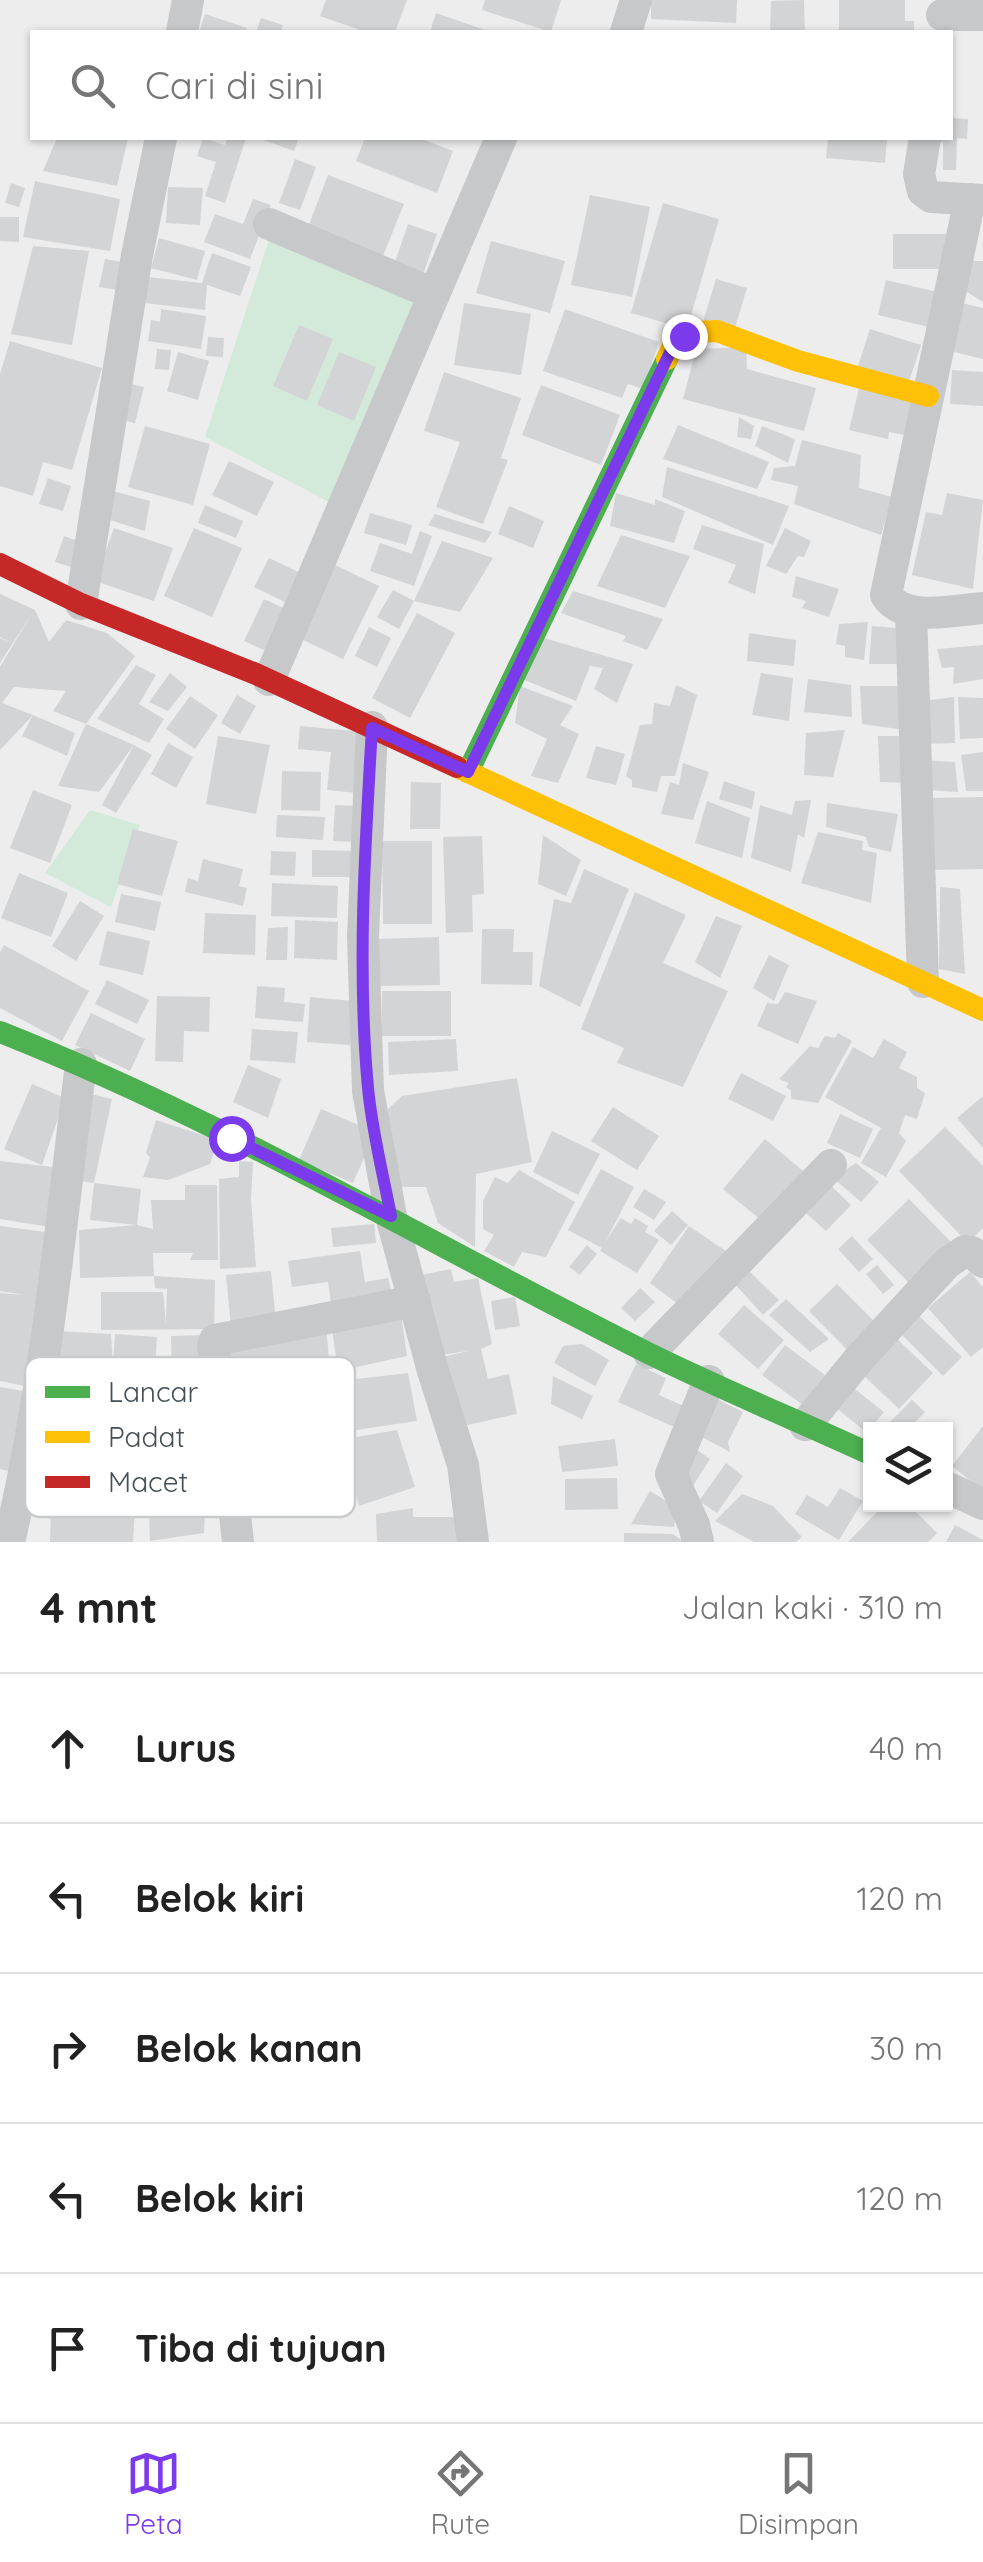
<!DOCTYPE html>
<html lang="id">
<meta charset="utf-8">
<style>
body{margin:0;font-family:Quicksand,sans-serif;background:#f2f2f2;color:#222}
.controls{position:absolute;right:30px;bottom:30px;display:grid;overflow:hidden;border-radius:0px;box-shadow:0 2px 8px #0004}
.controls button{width:90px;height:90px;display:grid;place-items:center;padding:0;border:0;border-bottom:2px solid #e0e0e0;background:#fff;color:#222;font:50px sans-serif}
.stop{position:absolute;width:30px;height:30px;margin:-22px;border:8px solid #7c3aed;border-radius:50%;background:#fff}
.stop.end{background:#7c3aed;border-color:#fff;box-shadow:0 2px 10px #0008}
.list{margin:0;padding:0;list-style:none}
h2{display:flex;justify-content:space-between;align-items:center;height:130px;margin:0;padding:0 40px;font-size:42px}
h2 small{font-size:32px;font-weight:400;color:#767676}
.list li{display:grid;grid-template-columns:65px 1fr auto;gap:30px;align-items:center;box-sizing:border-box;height:150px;padding:0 40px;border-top:2px solid #e0e0e0}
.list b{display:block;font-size:38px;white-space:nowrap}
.list em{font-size:32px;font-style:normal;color:#767676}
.icon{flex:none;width:55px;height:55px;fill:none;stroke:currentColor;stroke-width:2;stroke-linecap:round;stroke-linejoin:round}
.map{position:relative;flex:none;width:983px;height:1542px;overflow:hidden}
.search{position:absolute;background:#fff;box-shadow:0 2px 8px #0004;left:30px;right:30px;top:30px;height:110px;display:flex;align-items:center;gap:25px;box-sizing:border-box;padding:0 35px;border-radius:0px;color:#767676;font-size:38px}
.sheet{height:880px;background:#fff}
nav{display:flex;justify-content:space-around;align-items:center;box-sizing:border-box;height:140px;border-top:2px solid #e0e0e0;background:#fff;font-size:28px;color:#767676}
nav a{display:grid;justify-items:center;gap:5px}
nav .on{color:#7c3aed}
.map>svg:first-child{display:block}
.green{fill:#d3eadb}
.building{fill:#d3d4d6}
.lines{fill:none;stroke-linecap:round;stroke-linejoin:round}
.street{stroke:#c7c8ca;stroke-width:32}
.fast{stroke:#4caf50;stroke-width:22}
.slow{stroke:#ffc107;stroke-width:22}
.jam{stroke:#c62828;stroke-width:22}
.route{stroke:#7c3aed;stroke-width:12}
.key{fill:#fff;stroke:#c8cacc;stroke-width:2.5}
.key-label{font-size:28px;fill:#464f56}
</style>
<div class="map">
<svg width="983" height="1542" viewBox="0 0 983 1542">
<rect width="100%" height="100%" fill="#ededed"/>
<path class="green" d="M274,224L421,290L331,503L205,437Z
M90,810L140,825L111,907L45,873Z"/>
<path class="building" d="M326,0H407L395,32H359L360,30L320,16Z
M485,0H561L551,32L482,10Z
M651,0H737L736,23L651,19Z
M804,0L805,32H770L771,1Z
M839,0H905V21H914V32H839Z
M436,13L491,32H430Z
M205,14L247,28L245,32H199Z
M261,18L283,25L281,32H256Z
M950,118L968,119L967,139L957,138L956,170H943V142H934V138H950Z
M57,138H128L117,186L43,171Z
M203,138L225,145L228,138H246L225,203L205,196L216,162L197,156Z
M258,138H299L294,151Z
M365,138H419L453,151L437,193L356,161Z
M828,138H887L885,163L826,158Z
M295,159L316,167L300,210L279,203Z
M328,175L404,204L383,256L308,227Z
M35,181L120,199L110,251L23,237Z
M11,183L25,188L19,207L5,203Z
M168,187L203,188L200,225L166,223Z
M590,195L650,207L632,297L571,285Z
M253,199L271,205L250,259L204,242L215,214L243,224Z
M663,203L719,219L687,329L631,313Z
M0,217H19V242L0,241Z
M408,224L437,234L423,275L394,265Z
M893,234H948V269H893Z
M159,238L205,251L197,280L151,268Z
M491,241L565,261L550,313L476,293Z
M33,246L89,251L72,345L11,334Z
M212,253L251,267L240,296L207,285L205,310L145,303L148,277L202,283Z
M105,259L129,263L124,291L99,287Z
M967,261H983V302L967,292Z
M716,279L747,288L734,331L703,322Z
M886,280L942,293L933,328L878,315Z
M464,303L531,314L521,375L454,365Z
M962,303L983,308V359L950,351Z
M161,309L206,316L201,349L148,341L151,320L160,322Z
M565,309L659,342L643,389L628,384L622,398L543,371Z
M299,325L333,339L307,401L273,386Z
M870,329L921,345L907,388L856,372Z
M208,337L224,338L223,357L206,356Z
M10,341L102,368L72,470L43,462L33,496L0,486V374Z
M746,347L747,369L816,388L804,431L683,399L696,349Z
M157,349L171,350L169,370L155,369Z
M178,352L209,361L198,400L167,391Z
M339,352L376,367L354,421L317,405Z
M952,370L983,372V406L950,404Z
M444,372L521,398L501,458L508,460L483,524L436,507L460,442L424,431Z
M127,383L144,387L135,423L117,419Z
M860,384L914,395L905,435L889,432L888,439L849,430Z
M541,385L620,415L601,465L522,435Z
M739,417L754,426L751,439L737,437Z
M678,425L769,462L757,489L663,459Z
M145,426L210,444L193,505L128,487Z
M762,426L795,439L788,463L755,446Z
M802,440L861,455L859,488L892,497L881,535L794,504L798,486L771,480L774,468L795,466Z
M229,461L274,482L257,516L212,495Z
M667,467L789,506L773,545L662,497Z
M48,478L71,486L63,511L39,504Z
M113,491L150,501L145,531L110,520Z
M616,493L655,505V499L685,511L674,543L610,526Z
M947,493L983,500L973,589L912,575L926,512L942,515Z
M205,505L243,521L236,538L198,523Z
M509,506L544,521L533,548L498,534Z
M370,513L412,525L406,545L364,533Z
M435,514L492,532L485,543L428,525Z
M702,525L764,544L755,594L728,583L736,565L693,549Z
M114,528L173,548L154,601L95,581Z
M194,528L242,548L212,617L164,596Z
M785,528L811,541L804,557L798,556L786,574L766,566Z
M420,531L432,536L414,586L370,571L380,543L412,554Z
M621,535L690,556L665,608L597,586Z
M64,536L80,542L71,567L55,562Z
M442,541L493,558L460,612L414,601L399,629L377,617L393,590L414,601Z
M269,558L307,576L293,606L254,587Z
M335,565L379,586L343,659L299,638Z
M796,576L839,589L829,617L802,608L806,601L792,597Z
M573,591L663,619L647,650L623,641L626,636L561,613Z
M0,594L35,610L49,642L66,620L107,633L135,656L86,724L134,745L99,792L58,786L86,724L53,711L66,691L14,687L2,703L33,715L0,750V667L31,615L0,663V638L10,643L0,637Z
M264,599L288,610L268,652L244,641Z
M417,613L455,633L410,718L372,698Z
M868,622L864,660L845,657V646L836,644L839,624Z
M872,626L910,629L901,664H869Z
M369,627L391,638L377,667L355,656Z
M749,633L796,640L794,666L747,661Z
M544,638L633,664L617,703L594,689L603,668L590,666L576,701L522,679Z
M983,645V679L953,684L954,667L942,668L937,649Z
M136,665L156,675L139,704L164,719L149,743L97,719Z
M170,673L187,687L168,711L149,702Z
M761,673L793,678L789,721L752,715Z
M808,679L851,685L852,717L804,712Z
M676,685L697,695L675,776H661L657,792L632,787V780L626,776L640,725L652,724L654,703L670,706Z
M520,686L573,706L560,725L579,734L558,783L531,776L547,739L515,723Z
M860,686H905L906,730L862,724Z
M237,695L256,706L240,734L221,723Z
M190,696L218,715L195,749L166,729Z
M954,697L955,743L925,744L923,701Z
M958,697L983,698V738L960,739Z
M33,715L75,733L67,756L22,736Z
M300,726L364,732L358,793L327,790L331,752L298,749Z
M845,730L833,777L804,775L806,733Z
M218,736L270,745L256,814L206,804Z
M878,736H906L908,783L880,782Z
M168,743L193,757L176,788L151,774Z
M134,745L152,755L116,813L102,805Z
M596,746L625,754L616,785L586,778Z
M983,752V791H966L961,755Z
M921,760L955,762L958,792L927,790Z
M683,763L709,772L693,820L661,814L670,782L679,785Z
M282,771L321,772L320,811L281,810Z
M724,781L755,792L752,809L719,799Z
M411,782L441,783L440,829H410Z
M33,790L72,805L50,863L10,848Z
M983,797V869L931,870L930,798Z
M811,800L804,838L798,834L791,872L751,858L760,805L792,815L795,801Z
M707,801L750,818L742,858L695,843Z
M827,803L898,814L891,852L869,847L866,837L826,827Z
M335,805L359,806L357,842L333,841Z
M277,815L325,817L323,840L276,837Z
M133,829L178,841L162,896L117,884Z
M818,832L863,841L862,850L877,853L871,903L801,883Z
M543,835L581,860L566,896L538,884Z
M482,836L484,894L472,895L473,932L446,933L443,837Z
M382,841H432V924H383Z
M312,850L353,851V877H312Z
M271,851L296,852L295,876L270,875Z
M203,859L243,869L239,886L247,888L243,906L185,892L188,878L198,881Z
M584,869L629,889L580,1007L539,986L554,899L571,903Z
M19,873L68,893L51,937L1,918Z
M272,883L338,886L337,918L271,916Z
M940,887L960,889L965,974L939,969Z
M635,892L686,915L663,963L728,991L683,1087L617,1063L624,1048L581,1029Z
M121,894L161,902L155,931L115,922Z
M80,901L104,916L76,961L52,946Z
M205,913L256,915L255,955L203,953Z
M716,916L742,926L720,978L695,962Z
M295,920L338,922L337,960L294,958Z
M288,927L287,960H266L268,928Z
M482,929H514L513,952H533L532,985L481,984Z
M107,931L150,941L143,975L99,965Z
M439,937L440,985L378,986L376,939Z
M4,945L89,991L62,1041L0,1008V952Z
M769,955L789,965L774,1001L753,988Z
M107,980L149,1000L137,1024L95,1004Z
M257,986L285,988L284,1002L305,1004L303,1022L255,1018Z
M382,991H451V1036H382Z
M785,992L817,1001L798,1044L757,1026L767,1003L778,1004Z
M157,996L210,997L209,1032L184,1031L183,1062L155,1061Z
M310,997L353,1001L350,1045L307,1042Z
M91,1013L145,1039L130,1071L75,1045Z
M252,1029L298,1032L295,1063L250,1060Z
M838,1033L852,1041L818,1103L791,1099V1090L786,1087L789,1083L779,1079L810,1046L818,1048L825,1036L835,1038Z
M456,1039L458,1071L389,1075L388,1042Z
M884,1039L907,1052L899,1068L917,1077V1088L925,1093L917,1119L905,1115L899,1133L906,1141L886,1177L861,1163L881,1128L825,1097L853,1047L873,1058Z
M248,1065L281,1079L268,1118L233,1102Z
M741,1073L786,1096L773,1121L728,1099Z
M517,1078L532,1162L476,1174L475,1247L438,1223L426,1187H394L388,1109L402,1096Z
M32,1084L65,1098L42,1165L4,1149Z
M86,1093L112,1099L94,1183L79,1181Z
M983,1096V1148L957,1118Z
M613,1107L659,1136L637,1170L591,1141Z
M321,1109L375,1132L353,1183L299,1160Z
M840,1114L873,1129L860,1158L827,1143Z
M156,1120L218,1140L210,1164L168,1180L143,1177L150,1158L146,1153Z
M945,1127L983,1166V1228L968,1243L899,1171Z
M552,1131L600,1154L578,1195L533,1172Z
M765,1139L803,1171L761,1220L723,1189Z
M0,1161L62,1168L56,1228L0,1219Z
M239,1161L253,1162L251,1199L256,1267L220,1269L219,1179L239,1177Z
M856,1163L879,1182L861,1202L833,1178Z
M601,1169L634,1187L605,1242L621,1218L631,1224L635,1218L648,1226L645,1232L659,1240L637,1273L600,1251L602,1248L568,1230Z
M519,1170L575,1202L546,1257L522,1252L514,1267L484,1251L494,1235L483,1229V1201L495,1177L508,1183Z
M824,1179L851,1205L826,1231L798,1206Z
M94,1183L141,1189L137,1225L90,1220Z
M185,1185H217L218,1260H190L193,1253H153L154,1276L80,1278L79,1230L137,1225L153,1229L151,1200H185Z
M644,1189L666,1202L654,1220L633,1207Z
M909,1199L956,1247L914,1288L867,1240Z
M672,1211L688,1225L671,1245L654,1231Z
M374,1224L376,1243L333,1247L331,1228Z
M0,1226L53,1233L30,1387L0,1381V1293L25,1295L0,1291Z
M689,1226L729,1253L686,1310L650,1283Z
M852,1236L873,1259L859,1272L838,1249Z
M587,1245L597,1254L580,1275L569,1267Z
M360,1251L365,1282L388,1278L393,1298L332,1309L328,1282L292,1287L288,1261Z
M877,1265L894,1285L883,1294L866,1274Z
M451,1269L454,1282L478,1278L492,1344L481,1349L488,1379L509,1374L517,1414L458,1427L443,1357L468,1351L432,1356L416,1276Z
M747,1269L779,1300L763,1315L733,1282Z
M271,1271L276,1323L231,1327L226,1275Z
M970,1272L983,1287V1347L971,1357L928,1308Z
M154,1276L215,1280L214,1329L101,1330V1292H163L166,1324L167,1289L155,1288Z
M837,1284L880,1327L852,1355L809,1311Z
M640,1288L655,1302L635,1321L621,1308Z
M515,1297L520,1326L495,1330L491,1301Z
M786,1299L829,1339L810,1352L769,1315Z
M744,1305L784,1340L758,1369L718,1334Z
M401,1314L407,1356L338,1371L332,1329Z
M917,1314L962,1357L943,1376L899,1332Z
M326,1325L331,1382L408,1373L417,1421L302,1438L293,1386L232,1393L224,1343Z
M56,1331L111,1334L113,1365L115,1334L157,1337L155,1369L113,1365L115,1373L51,1368Z
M207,1335L218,1374L172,1376L171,1336Z
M894,1336L933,1373L899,1409L860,1372Z
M582,1344L609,1360L595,1386L554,1363L563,1346Z
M785,1345L825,1375L803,1405L762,1375Z
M636,1364L666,1378L659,1395L684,1406L674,1427L618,1402Z
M553,1376L593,1396L582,1419L551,1404Z
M851,1386L884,1412L867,1433L834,1406Z
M0,1387L28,1392L16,1473L0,1469Z
M717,1399L743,1412L728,1442L730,1452L698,1435Z
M912,1400L925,1412L907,1430H895L889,1423Z
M223,1409L228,1511H205L204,1533L150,1541L148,1488L156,1487L149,1417Z
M983,1426V1491L952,1466Z
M397,1430L415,1487L359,1506L340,1440Z
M615,1439L618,1466L562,1472L558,1446Z
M65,1442L139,1448L133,1542H50L51,1511H128L49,1503L53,1465L63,1466Z
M697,1450L710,1459L691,1489L682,1472Z
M726,1463L743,1476L717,1513L699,1501Z
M617,1478L618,1509L565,1510V1479Z
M840,1488L863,1501L839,1540L795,1514L807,1495L828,1507Z
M650,1491L676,1507L674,1527L631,1524Z
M742,1494L773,1506L802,1537L796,1542H754L715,1521Z
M885,1504H908L937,1533L928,1542H848Z
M413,1508V1517H459L458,1542H377L376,1514Z
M955,1525L983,1540V1542H946Z
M624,1533L673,1534L684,1542H624Z"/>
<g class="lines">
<path class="street" d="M942,15H983
M182,32L188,0
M626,32L636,0
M925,138L919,174L923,191L931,197L983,200
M970,199L886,595C904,623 954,610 983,608
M269,224L434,294
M81,604L137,255L161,138
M911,612L923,982
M269,680L501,138
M372,727L363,937L368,1091L391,1216L433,1371L463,1465L473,1542
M649,1353L831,1165
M805,1425L859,1359L947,1263L965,1251L972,1252L983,1262
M946,1487L983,1504
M9,1542C46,1386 61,1223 81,1064
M238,1542L220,1382L213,1347L215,1340L415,1301
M698,1542L694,1525L671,1474L709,1381"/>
<path class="fast" d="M468,772L667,359
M0,1032C225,1121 432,1245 648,1353C721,1389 796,1420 870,1454"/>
<path class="slow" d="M667,359L675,342L693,332L717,331L798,361L928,396
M457,767L983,1010"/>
<path class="jam" d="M0,564L81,604L256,674L457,767"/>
</g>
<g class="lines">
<path class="route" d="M231,1138L391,1216C383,1174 372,1131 368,1088C357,969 365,847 372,728L468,772L675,342L684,336"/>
</g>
<rect x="25" y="1357" width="330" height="160" rx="15" class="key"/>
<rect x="45" y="1386" width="45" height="12" fill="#4caf50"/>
<rect x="45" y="1431" width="45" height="12" fill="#ffc107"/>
<rect x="45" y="1476" width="45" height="12" fill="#c62828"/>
<g class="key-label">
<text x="108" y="1402">Lancar</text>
<text x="108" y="1447">Padat</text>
<text x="108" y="1492">Macet</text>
</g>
</svg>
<div class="controls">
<button><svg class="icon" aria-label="layers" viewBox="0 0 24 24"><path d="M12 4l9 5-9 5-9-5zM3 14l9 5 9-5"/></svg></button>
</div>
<div class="stop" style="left:231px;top:1138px"></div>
<div class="stop end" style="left:684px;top:336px"></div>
<div class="search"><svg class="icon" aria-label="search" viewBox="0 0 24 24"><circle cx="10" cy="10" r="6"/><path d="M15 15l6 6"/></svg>Cari di sini</div>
</div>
<section class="sheet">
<h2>4 mnt<small>Jalan kaki · 310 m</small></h2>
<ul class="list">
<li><svg class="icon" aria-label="ahead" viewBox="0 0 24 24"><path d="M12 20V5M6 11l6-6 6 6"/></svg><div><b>Lurus</b></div><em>40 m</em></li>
<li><svg class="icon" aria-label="left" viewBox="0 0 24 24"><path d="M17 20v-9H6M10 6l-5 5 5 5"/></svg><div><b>Belok kiri</b></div><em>120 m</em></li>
<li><svg class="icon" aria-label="right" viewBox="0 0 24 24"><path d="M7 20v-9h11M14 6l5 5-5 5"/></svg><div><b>Belok kanan</b></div><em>30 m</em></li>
<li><svg class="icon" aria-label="left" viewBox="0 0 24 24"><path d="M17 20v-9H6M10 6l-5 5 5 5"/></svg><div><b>Belok kiri</b></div><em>120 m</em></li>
<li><svg class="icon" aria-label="arrive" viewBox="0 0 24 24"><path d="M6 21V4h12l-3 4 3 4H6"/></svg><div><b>Tiba di tujuan</b></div></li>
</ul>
</section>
<nav>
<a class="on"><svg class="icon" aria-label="map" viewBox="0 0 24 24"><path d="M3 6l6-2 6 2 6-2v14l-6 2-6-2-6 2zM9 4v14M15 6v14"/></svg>Peta</a>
<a><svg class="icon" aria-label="directions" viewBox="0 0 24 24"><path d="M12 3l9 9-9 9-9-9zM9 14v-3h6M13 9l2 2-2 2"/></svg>Rute</a>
<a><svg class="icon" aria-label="saved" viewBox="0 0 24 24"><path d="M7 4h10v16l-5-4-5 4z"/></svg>Disimpan</a>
</nav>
